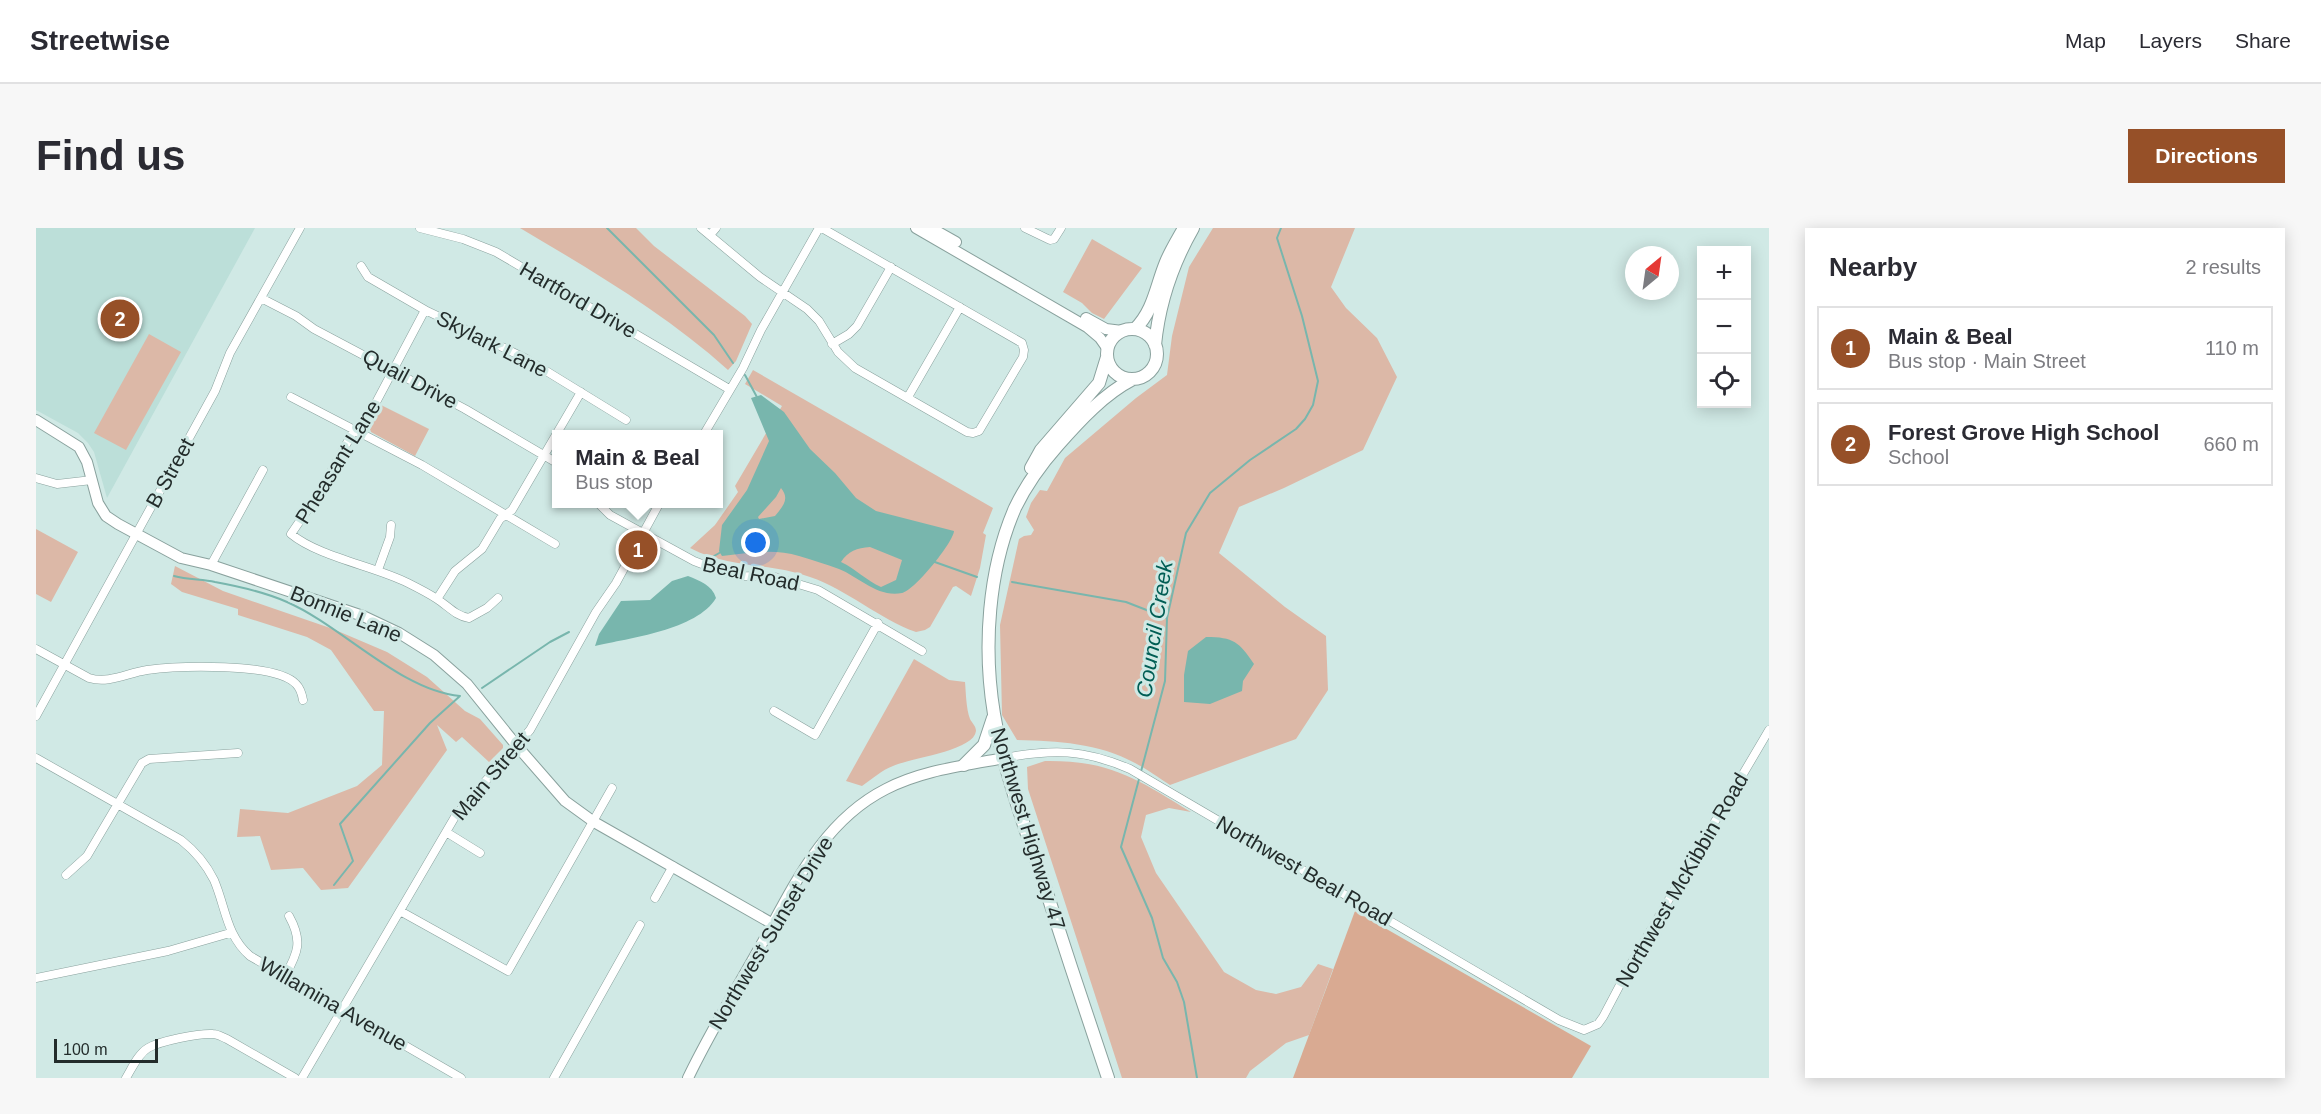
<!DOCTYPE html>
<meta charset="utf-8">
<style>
body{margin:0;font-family:Helvetica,sans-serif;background:#f7f7f7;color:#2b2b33}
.controls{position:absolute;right:18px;top:18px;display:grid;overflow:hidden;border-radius:0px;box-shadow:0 3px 15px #0003}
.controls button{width:54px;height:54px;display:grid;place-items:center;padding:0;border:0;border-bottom:2px solid #e1e1e2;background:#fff;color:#2b2b33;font:30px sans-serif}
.compass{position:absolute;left:1589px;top:18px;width:54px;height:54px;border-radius:50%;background:#fff;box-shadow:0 3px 15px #0003;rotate:29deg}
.scale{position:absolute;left:18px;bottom:15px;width:104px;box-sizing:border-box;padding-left:6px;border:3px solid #232c2b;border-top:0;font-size:16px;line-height:21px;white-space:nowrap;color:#232c2b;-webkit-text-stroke:4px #d0e9e5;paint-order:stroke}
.you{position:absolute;left:720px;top:315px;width:21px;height:21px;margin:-15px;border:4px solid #fff;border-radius:50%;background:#1a73e8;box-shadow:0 0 0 9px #1a73e833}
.badge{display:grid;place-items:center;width:39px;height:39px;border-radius:50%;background:#965028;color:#fff;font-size:20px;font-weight:700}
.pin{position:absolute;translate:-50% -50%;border:3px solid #fff;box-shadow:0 2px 6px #0006}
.popup{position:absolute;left:516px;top:202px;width:171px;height:78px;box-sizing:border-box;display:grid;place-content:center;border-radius:0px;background:#fff;filter:drop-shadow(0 2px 4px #0005);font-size:20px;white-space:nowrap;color:#7c7c81}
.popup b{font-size:22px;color:#2b2b33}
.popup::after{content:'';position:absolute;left:50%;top:100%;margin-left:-12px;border:12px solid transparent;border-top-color:#fff}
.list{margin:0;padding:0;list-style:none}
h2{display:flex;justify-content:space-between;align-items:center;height:78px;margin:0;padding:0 24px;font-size:26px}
h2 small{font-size:20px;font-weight:400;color:#7c7c81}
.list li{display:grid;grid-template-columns:39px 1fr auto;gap:18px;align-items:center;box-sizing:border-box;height:84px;margin:0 12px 12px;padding:0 12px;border:2px solid #e1e1e2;border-radius:0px}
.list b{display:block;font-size:22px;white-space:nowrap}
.list p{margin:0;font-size:20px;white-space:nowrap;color:#7c7c81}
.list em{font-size:20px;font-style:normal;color:#7c7c81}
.icon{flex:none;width:33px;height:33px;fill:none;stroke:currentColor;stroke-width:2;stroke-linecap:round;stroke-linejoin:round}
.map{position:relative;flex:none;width:1733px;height:850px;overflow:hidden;border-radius:0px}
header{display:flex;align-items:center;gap:36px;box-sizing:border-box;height:84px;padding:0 30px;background:#fff;border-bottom:2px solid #e1e1e2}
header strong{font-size:28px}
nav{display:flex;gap:33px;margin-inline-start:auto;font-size:21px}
.intro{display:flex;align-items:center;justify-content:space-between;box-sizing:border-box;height:144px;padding:0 36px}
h1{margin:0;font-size:42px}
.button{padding:15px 27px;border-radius:0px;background:#965028;color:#fff;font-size:21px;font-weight:700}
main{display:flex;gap:36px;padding:0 36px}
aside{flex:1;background:#fff;border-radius:0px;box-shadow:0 3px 15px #0003}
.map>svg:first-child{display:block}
.built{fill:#bcdfd9}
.green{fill:#dcb8a7}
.forest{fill:#d9aa92}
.water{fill:#78b6ad;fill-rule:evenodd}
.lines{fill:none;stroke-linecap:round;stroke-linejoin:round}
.stream{stroke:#78b6ad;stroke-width:2}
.minor-casing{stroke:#89a19d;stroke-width:9}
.tertiary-casing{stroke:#89a19d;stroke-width:12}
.primary-casing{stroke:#89a19d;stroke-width:14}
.minor{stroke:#fff;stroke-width:8}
.tertiary{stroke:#fff;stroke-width:10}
.primary{stroke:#fff;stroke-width:12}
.labels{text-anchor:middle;stroke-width:6;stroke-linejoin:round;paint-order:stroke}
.street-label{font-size:21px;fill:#232c2b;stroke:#d0e9e5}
.water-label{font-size:22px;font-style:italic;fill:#005d54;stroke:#d0e9e5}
</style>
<header>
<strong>Streetwise</strong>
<nav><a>Map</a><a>Layers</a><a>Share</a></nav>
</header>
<div class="intro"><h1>Find us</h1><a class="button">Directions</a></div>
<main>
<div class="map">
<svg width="1733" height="850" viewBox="0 0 1733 850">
<rect width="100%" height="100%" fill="#d0e9e5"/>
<path class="built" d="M0,0H219L71,270L58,224L52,215L42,205L0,182Z"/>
<path class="green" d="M484,0H600L618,18L709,88L716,96L700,133L692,142C630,86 555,42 484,0Z
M1177,0H1319L1295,59L1310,80L1341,110L1361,149L1327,222L1248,260L1203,279L1183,325L1249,379L1290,408L1292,462L1260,511L1134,557C1123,550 1111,541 1099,535C1062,515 1022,513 981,512L966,487L964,397L983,311L988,308L995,307L998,302L990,289L995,275L1004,262L1011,263L1029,230L1100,170L1131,147L1136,108L1153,39Z
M1056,11L1106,40L1068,91L1056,85L1046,75L1027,64Z
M113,106L145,124L90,222L58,205Z
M717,142L957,280L947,305L950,307L944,340L935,368L920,358L917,359L894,399L889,402L880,404C843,391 812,362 774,349C733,334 695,341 654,320L679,297L702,264L699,258L746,178L709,156Z
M345,177L393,201L379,228L335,204L333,198Z
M0,301L42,324L15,374L0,366Z
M139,338L187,363L297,401L351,424L391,449L429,483L444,491L467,517V520L453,534L426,509L420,514L401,497L411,522L312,660L285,662L267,640L235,642L224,608L201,609L204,581L252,585L321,558L346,537L348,483H338L295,422L271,409L202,387V381L146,364L135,356Z
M878,431L913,452L929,454C930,465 930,480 934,491C936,495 940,498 940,503C938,523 874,530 857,538C846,542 836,551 826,558L810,553Z
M1009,533C1074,532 1101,551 1155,584L1133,580L1110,587L1105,609L1120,645L1188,744L1220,762L1240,766L1265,759L1282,736L1297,741L1273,807L1250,815L1214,843L1210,850H1086L992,561L991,539Z"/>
<path class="forest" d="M1319,683L1555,818L1536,850H1257Z"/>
<path class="water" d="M725,167L748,184L774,221L799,245L820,270L840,283L918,303C917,315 878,363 866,365C842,370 823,349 803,341C790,336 776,332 763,328C738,320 712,325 686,328L683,323L686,297L711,262L733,213L715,170ZM745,260C754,271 747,278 739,288L723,291L722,289L740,269ZM834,319L866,332L860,352L845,359C831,353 820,341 805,334C812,323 821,320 834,319Z
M652,348C664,353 676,357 680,370C661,402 593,410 559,418L563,406L585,373L614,372L636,353Z
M1170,409C1198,409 1203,414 1218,436L1207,453L1206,463L1174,476L1148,474V447L1152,423Z"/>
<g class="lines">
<path class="stream" d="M571,0L678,107L697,135
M709,147L722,171
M678,328L685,324
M896,333L941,349
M138,348C152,352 166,351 179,354C201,358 231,365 251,374C306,398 365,463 424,468
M976,354L1090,374L1131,390
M446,460L514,414L533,404
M298,657L317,633L304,596L394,495L424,468
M1161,850L1148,774L1141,754L1127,730L1116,690L1085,619L1129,453L1131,390L1150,305L1174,265L1214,232L1260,201L1269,191L1277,177L1282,153L1266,88L1241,10L1245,0"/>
<defs>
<path id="minor" d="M384,0L427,11L460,24L693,161
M665,0L724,49L771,81L783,93L802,124L819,140L931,204L937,205L943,203L987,129L988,122L986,115L786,0
M989,0L1014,12L1018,11L1025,0
M674,7L680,0
M325,38L332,49L389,82L489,130L590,192
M225,70L260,88L278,101L429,181L521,235
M389,82L327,199L316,206L283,265L255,306C283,329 338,338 372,355C382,360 392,365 401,371C412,378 420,388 433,390L451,380L462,370
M796,116L813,106L821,98L855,39
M255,169L386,237L519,316
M872,169L924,79
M668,206L707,140L725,102L783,0
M0,250L21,256L56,252
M563,276L574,287L658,333L687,344L706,348L739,349L782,362L886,423
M175,337L227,242
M342,342L354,309L355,297
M401,371L419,343L446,321L464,291L476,282L545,164
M0,421L53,450C73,456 91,445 111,442C141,438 239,434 260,456C264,460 266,466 267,472
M738,483L779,507L842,395
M0,488L179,163L194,125L264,0
M0,530L145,612C159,623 170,636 178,652C190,680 190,707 214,728L425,850
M968,530C1016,521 1048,521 1094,541L1523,792L1548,802L1562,796L1567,789L1596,734L1733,502
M410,604L444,625
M30,647L51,628L106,535L113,531L202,525
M619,670L637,638
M364,683L472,743L576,560
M249,748C262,725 267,713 253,688
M0,750L132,723L194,705
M90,850C96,840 102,826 112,820C124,813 163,805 177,806C182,806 186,809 191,811L259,850
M266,850L420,587L494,502L560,384L580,355L623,276
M518,850L604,697"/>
<path id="tertiary" d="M880,0L1051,99L1064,110L1071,120
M895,0L920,14
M1050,90L1070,101L1086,103
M0,192L43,219L51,234L62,275L70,288L82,296L145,330L175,337L327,388L363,405L398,427L431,456L481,518L529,573L558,594L737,696
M652,850C672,808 697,767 720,726C755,665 783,595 850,561C887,542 927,538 968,530"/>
<path id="primary" d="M1071 126a25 25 0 1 1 50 0a25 25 0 1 1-50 0Z
M1099,101C1118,82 1120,58 1130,34C1135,22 1142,11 1148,0
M1119,117C1123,76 1137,35 1157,0
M995,240L1005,222L1063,155L1071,129
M928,537L948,517L957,490
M1072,850C1050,785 1029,721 1008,656C989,600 968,544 958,486C947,420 952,342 979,280C990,257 1006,235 1022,217C1044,192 1068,166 1097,151"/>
</defs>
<use href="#minor" class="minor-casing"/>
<use href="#tertiary" class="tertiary-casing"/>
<use href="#primary" class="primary-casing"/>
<use href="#minor" class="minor"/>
<use href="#tertiary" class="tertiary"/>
<use href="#primary" class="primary"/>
</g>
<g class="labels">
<g class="street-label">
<text transform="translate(542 72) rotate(30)" y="7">Hartford Drive</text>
<text transform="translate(456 116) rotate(27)" y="7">Skylark Lane</text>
<text transform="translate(374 151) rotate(28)" y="7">Quail Drive</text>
<text transform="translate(302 234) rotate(-58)" y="7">Pheasant Lane</text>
<text transform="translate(134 245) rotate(-61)" y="7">B Street</text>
<text transform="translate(715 346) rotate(12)" y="7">Beal Road</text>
<text transform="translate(310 386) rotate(22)" y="7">Bonnie Lane</text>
<text transform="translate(455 548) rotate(-50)" y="7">Main Street</text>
<text transform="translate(992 601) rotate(73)" y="7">Northwest Highway 47</text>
<text transform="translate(1268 643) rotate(30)" y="7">Northwest Beal Road</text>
<text transform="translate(1646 652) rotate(-60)" y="7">Northwest McKibbin Road</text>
<text transform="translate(735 705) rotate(-59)" y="7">Northwest Sunset Drive</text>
<text transform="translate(297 776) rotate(30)" y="7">Willamina Avenue</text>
</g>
<g class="water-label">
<text transform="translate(1118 401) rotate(-81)" y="8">Council Creek</text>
</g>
</g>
</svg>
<div class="controls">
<button>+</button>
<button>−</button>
<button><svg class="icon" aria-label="locate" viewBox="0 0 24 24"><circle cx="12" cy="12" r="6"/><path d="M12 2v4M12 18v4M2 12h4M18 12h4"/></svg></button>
</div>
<svg class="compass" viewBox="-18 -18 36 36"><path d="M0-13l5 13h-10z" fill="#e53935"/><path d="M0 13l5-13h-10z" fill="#7c7c81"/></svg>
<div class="scale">100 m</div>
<div class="you"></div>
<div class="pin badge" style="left:602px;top:322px">1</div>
<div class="popup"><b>Main &amp; Beal</b>Bus stop</div>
<div class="pin badge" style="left:84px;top:91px">2</div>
</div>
<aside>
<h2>Nearby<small>2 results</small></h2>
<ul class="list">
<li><span class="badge">1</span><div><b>Main &amp; Beal</b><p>Bus stop · Main Street</p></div><em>110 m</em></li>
<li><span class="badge">2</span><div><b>Forest Grove High School</b><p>School</p></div><em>660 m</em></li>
</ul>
</aside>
</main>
